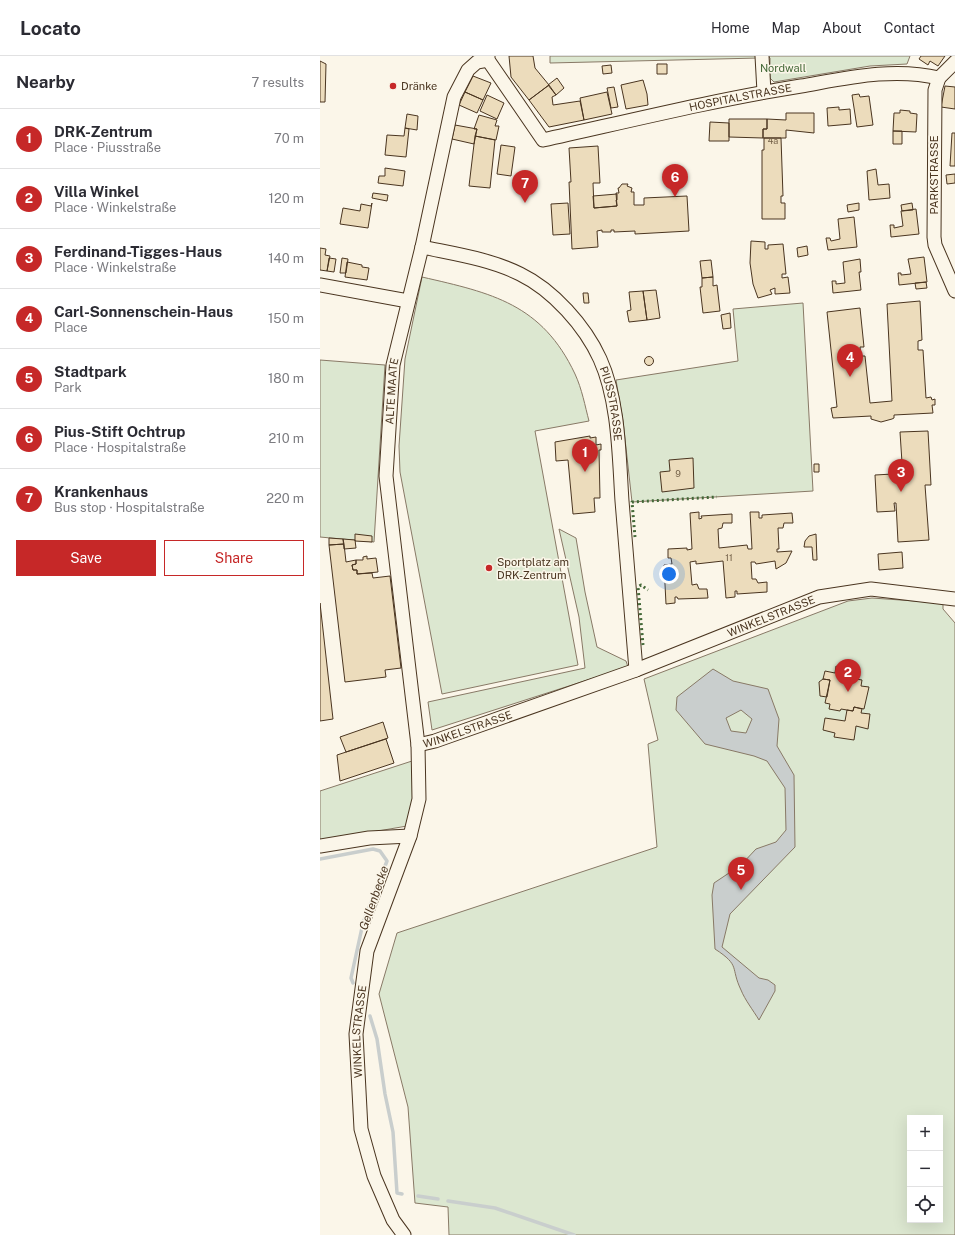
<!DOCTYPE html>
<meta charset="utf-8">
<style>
body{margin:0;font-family:"Public Sans",sans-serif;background:#f7f7f7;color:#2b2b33}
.controls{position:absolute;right:12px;bottom:12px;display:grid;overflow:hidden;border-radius:0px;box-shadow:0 4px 16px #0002}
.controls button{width:36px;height:36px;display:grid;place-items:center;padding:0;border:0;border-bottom:1px solid #e1e1e2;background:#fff;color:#2b2b33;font:20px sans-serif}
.you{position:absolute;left:349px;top:518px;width:14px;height:14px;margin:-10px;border:3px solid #fff;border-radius:50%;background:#1a73e8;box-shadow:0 0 0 6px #1a73e833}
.badge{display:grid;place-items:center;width:26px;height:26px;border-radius:50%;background:#c62828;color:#fff;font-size:13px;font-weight:700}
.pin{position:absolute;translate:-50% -33px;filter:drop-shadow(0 1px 2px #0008)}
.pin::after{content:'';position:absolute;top:21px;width:14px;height:12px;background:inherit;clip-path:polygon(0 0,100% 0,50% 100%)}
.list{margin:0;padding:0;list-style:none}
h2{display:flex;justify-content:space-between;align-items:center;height:52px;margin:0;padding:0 16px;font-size:17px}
h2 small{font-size:13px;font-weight:400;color:#7c7c81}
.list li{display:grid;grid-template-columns:26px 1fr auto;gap:12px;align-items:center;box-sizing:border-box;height:60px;padding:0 16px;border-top:1px solid #e1e1e2}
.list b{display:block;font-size:15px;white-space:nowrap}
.list p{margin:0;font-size:13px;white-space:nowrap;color:#7c7c81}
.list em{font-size:13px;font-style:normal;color:#7c7c81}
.actions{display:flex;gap:8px;padding:12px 16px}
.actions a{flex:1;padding:9px 0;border:1px solid #c62828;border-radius:0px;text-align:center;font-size:14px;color:#c62828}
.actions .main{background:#c62828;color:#fff}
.icon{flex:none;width:22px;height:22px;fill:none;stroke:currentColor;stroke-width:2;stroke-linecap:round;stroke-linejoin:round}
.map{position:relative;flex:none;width:635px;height:1179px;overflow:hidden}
header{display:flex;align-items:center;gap:24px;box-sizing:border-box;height:56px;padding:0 20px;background:#fff;border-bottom:1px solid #e1e1e2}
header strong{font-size:19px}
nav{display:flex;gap:22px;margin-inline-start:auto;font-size:14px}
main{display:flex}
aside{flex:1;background:#fff}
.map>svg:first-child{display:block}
.green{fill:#dce7d0;stroke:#887966;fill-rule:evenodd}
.water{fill:#c9cecd;stroke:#887966;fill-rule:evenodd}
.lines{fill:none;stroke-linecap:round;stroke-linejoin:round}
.stream{stroke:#c9cecd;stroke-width:3.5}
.building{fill:#ecdcbc;stroke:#4a3520}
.minor-casing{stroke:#4a3520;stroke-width:15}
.minor{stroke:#fbf6e9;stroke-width:13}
.hedge{stroke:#436837;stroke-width:3;stroke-dasharray:2 3;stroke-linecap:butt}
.poi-dot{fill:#c62828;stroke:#fbf6e9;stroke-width:1.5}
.labels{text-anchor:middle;stroke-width:3;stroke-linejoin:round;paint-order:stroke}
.number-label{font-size:9px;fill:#725f47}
.park-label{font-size:11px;fill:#436837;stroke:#fbf6e9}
.poi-label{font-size:11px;fill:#4a3520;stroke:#fbf6e9;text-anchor:start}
.street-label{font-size:11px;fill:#4a3520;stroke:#fbf6e9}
.water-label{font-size:12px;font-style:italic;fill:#4a3520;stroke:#fbf6e9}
</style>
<header>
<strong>Locato</strong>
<nav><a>Home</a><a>Map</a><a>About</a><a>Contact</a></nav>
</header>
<main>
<aside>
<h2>Nearby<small>7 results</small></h2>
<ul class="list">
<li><span class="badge">1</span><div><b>DRK-Zentrum</b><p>Place · Piusstraße</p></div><em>70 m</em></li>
<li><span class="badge">2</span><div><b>Villa Winkel</b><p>Place · Winkelstraße</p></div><em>120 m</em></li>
<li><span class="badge">3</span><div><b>Ferdinand-Tigges-Haus</b><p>Place · Winkelstraße</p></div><em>140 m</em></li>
<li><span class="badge">4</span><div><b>Carl-Sonnenschein-Haus</b><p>Place</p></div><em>150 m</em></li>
<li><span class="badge">5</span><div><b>Stadtpark</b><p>Park</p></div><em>180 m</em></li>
<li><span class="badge">6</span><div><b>Pius-Stift Ochtrup</b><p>Place · Hospitalstraße</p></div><em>210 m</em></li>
<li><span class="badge">7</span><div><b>Krankenhaus</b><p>Bus stop · Hospitalstraße</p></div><em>220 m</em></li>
</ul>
<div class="actions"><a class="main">Save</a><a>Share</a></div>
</aside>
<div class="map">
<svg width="635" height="1179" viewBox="0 0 635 1179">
<rect width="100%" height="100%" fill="#fbf6e9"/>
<path class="green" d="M230,0H439V2L230,7Z
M448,0H590L587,8L550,10L454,26L450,22V2Z
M102,221C172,237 222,248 255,318C262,333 265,350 269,365L215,375L258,609L122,638L80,416L79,390L85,303Z
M483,247L493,435L312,446L303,365L296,324L418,305L413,253Z
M0,304L65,309L54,486L0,481Z
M239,473L256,482L265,536L277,591L306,605L308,611L112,674L108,646L265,612L259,561Z
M552,542L623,547V553L635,567V1179H129L128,1151L95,1147L88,1051L59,938L77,877L337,791L328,688L338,684L324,623L528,545ZM590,1062H620V1164H590Z
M92,705L94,746L87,770L0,785V735Z"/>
<path class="water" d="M393,613L413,625L448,633L459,663L457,690L474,719L475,791L410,858L402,891L439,922L448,924L455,929V935L439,964C433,954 425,944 421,934C410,911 421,910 395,893L392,839L394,827L421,809L436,793L456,786L466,774L465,732L447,705L434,700L385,688L356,654L357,641ZM421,654L432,663L426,677L411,675L406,662Z"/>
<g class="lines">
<path class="stream" d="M0,803L53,793L60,795L67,805L43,867L31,922L33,927
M50,960L57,983L65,1038L73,1076L77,1137L82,1138
M98,1140L118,1143
M128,1145L175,1152L254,1179"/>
</g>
<path class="building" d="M189,0H213L215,12L229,29L209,44L191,21Z
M601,0H625L618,10L610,5L608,9L599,3Z
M0,5L6,8L5,46H0Z
M337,8H347V18H337Z
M291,9L292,17L283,18L282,10Z
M153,20L171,27L163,44L145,36Z
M237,22L244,32L236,39L228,29Z
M323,24L327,38L328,49L306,53L301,29Z
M229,29L236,39L232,41L233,49L260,45L264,64L229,71L209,44Z
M625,30L635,31V53L621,51Z
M294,31L298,51L291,52L287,32Z
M145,36L163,44L157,57L139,49Z
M287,36L292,58L264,64L260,42Z
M539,38L540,41L549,40L553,69L537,71L532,39Z
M167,39L184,47L177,63L160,55Z
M519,51V54L530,53L531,68L508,70L507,52Z
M580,54L590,55V57L597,58L596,76L573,75L574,57H580Z
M466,57H494V77L466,74V82H443V73H447V63L466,64Z
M87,58L98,60L97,74L85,72Z
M159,59L177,64L175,70H179L176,84L155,80L157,73H154Z
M409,63H447V73H443V82L409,81Z
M390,66L409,67V85H389Z
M135,69L157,73L154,88L132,83Z
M85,72L89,73L86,101L65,99L67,79L84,80Z
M573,75H582V88H573Z
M632,77H635V110H630Z
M155,80L175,84L170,132L149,130Z
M444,82H461L463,140H461V147H465V163H442V94H444Z
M181,89L195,91L191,120L177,118Z
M278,90L280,127H273L274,152L297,150L296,137H299L298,132H299L302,128H308L307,130L312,132L311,136H314V149H324V142L367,140L369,175L315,178V175L294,176V174H291V176H282V174L277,175L278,191L252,193L249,126H251L249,92Z
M65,112L85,115L83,130L58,127L59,120H65Z
M556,113L558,129L569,128L570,142L549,144L547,115Z
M635,118V127L627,128L626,119Z
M53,137L68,139L67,145L52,142Z
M297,138V144H296L297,150L274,152L273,140Z
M52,147L48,172L20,168L23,152L40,155L41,148L51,150Z
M248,147L250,178L233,179L231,148Z
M539,147V154L528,156L527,149Z
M592,147L593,154L582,155L581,149Z
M596,153L599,178L571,181L570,169H574V172L583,170L581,155Z
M534,161L537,191L508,194L506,182H510L511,185L520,183L518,163Z
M431,185L445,186V193H448V189L463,188L466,218H462V222L468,221L470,237L455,238V232L450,234L452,238L438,242L433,228L430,207Z
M487,190L488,199L478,201L477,192Z
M0,192L6,193L5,199L10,200L7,215L0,214Z
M604,201L607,226L579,229L578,217H581V219L591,218L588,203Z
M9,202L16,203L14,216L7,215Z
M22,202L28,203L26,217H20Z
M540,203L541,216H539L541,234L513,237L512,225H516V228L525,227L523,206Z
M391,204L393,221L382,222L380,205Z
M27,206L42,209V211L49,212L47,224L25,221Z
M393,221V230L397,229L400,255L383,257L380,231H382V222Z
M606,226L607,232L596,233L595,227Z
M336,234L340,262L327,264L323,235Z
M323,235L327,264L309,266L307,255L311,254L309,236Z
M263,237H268L269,247H264Z
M600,245L602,284L598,285V294H603L606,342L611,341L612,344L615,343V349H612L613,357L574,359V362L572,363L561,366L551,363V360L513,362L511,352L517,351L507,256L540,252L544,291H540L541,300H545L550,347L572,345L567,248Z
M410,257L411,272L403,273L401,259Z
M324.5 305a4.5 4.5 0 1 1 9 0a4.5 4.5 0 1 1-9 0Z
M608,375L611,429H605L609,484L578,486L576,447H574L575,455L557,456L555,419L573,418V423L583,422L580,376Z
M270,380V382L276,381V389L281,388V394H279L280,442H274L275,456L253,458L248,404L236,405L235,386Z
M373,402L374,432L342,436L340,416L350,415L349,404Z
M494,408H499V416H494Z
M379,456V463L382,462L381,460L412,458V467H403L402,472L398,473L399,492L427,489L428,493H432L430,456H439V462H442V459L472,457L473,467H464L463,472H458L459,493H457V496L472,495L466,507L456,513L455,505L436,508L435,506H431L432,523H436L438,527L447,526V536L417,538V535H415V541L406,542L403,505L376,508V505L370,506L372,529L377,528L379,533H387L388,542L358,543L357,541H355V547L346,548L344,509L352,508L351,502H348V493L367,492V494L372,493L370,457Z
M35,478L52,480V486L35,485Z
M496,478L497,504H493L492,491H484L485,485L489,480Z
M9,482L23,483L24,488L9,489Z
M23,483L35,484L36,492L24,493Z
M24,488L26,506L36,504V508L32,509L33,514H37V518L52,517L53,522L70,520L81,612L65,614L66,621L25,626L9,489Z
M582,496L583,512L559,514L558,498Z
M47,500V503L56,502L58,516L37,518V514H33L32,509L36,508V504H43V501Z
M0,547L13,663L0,665Z
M519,608L527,609L526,612L533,614L532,618L537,619L536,623L542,624L541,630L549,631L544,653L534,651L533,655L521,653L520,655L509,653L510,648L505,647L510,624L503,623L505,615L515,617L516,610L518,611Z
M503,623L510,624L507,641L500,640L499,626Z
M534,651L542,653L541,657L550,658L548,673L536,670L534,684L514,681L515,677L503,674L505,662L525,665L527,654L533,655Z
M63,666L68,682L26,696L20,681Z
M66,683L74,707L20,725L17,699Z"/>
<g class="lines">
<defs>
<g id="minor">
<path id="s1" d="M168,0V4L223,84C309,65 394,44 481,30C527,22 573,11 619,22"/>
<path d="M442,0L444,36"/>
<path d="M635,6L619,22L615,34L614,181L615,189L635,235"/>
<path id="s2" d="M102,191C135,198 170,203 200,218C233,234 265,270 280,303C299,345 299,400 302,445C307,501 311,558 316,614"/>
<path d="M0,229L88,245"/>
<path id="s3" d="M98,689L115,685L316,614L499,541L551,533L635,543"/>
<path d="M0,790L49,782L90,780"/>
<path id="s4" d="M84,1179L73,1164L54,1120L41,1073L36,978L47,895L90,780L99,743L98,689L66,420L73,309L102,191L134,41L148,14L157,6L168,4"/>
</g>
</defs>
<use href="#minor" class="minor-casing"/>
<use href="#minor" class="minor"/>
<path class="hedge" d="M315,481L312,446L397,441
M323,589L318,531L321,529L328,534"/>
</g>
<g class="poi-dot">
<circle cx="73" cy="30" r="4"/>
<circle cx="169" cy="512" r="4"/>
</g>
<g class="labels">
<g class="number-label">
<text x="453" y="88">4a</text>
<text x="358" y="421">9</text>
<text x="409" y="505">11</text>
</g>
<g class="park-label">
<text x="463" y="16">Nordwall</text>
</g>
<g class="poi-label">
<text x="81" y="34">Dränke</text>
<text x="177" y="510">Sportplatz am<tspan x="177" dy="13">DRK-Zentrum</tspan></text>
</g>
<g class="street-label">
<text dy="4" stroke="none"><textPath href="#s1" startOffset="303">HOSPITALSTRASSE</textPath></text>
<text transform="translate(614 119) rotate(-90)" y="4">PARKSTRASSE</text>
<text dy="4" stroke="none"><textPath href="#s4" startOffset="865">ALTE MAATE</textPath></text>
<text dy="4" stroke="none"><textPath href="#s2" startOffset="267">PIUSSTRASSE</textPath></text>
<text dy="4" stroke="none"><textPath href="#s3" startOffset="376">WINKELSTRASSE</textPath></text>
<text dy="4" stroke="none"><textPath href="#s3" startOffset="52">WINKELSTRASSE</textPath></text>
<text dy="4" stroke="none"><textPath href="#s4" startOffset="213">WINKELSTRASSE</textPath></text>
</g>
<g class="water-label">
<text transform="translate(54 842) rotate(-71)" y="4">Gellenbecke</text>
</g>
</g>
</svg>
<div class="controls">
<button>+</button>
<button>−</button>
<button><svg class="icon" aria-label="locate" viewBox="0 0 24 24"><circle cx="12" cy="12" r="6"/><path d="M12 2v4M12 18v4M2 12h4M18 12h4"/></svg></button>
</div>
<div class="you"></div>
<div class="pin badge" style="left:265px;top:416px">1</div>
<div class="pin badge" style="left:528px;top:636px">2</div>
<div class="pin badge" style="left:581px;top:436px">3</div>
<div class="pin badge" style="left:530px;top:321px">4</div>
<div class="pin badge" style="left:421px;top:834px">5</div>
<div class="pin badge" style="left:355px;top:141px">6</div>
<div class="pin badge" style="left:205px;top:147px">7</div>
</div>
</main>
